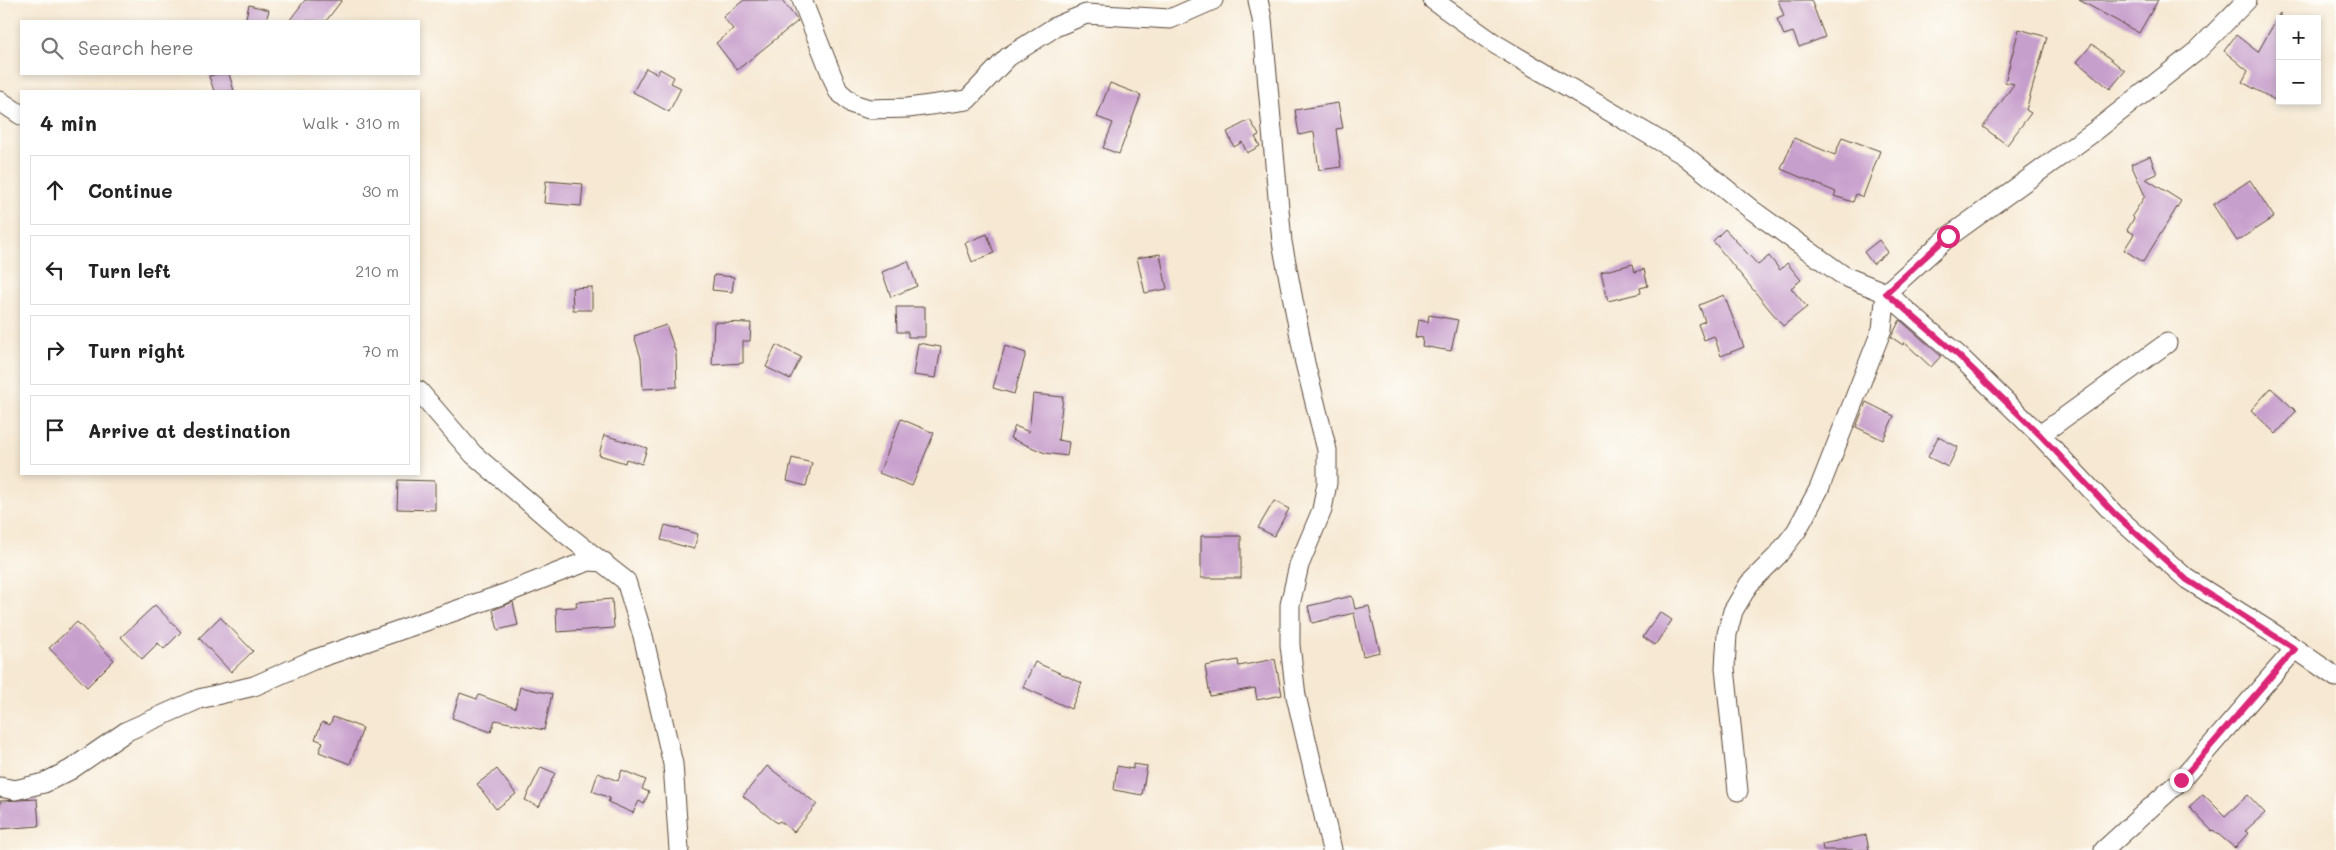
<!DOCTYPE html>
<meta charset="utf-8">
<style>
body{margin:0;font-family:Mali,sans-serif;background:#f6f6f6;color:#222}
.controls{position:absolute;right:15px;top:15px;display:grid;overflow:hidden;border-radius:0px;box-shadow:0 2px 8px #0003}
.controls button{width:45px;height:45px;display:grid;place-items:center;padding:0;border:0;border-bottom:1px solid #e0e0e0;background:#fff;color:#222;font:25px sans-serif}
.stop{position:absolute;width:15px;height:15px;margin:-11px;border:4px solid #db2777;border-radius:50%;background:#fff}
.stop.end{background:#db2777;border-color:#fff;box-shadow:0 1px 5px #0008}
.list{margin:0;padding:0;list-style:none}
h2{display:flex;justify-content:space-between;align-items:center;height:65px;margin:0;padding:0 20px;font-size:21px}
h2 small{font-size:16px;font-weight:400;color:#767676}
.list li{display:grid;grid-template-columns:32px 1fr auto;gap:15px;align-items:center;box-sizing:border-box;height:70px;margin:0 10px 10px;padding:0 10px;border:1px solid #e0e0e0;border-radius:0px}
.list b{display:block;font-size:19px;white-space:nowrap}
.list em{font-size:16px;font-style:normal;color:#767676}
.icon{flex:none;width:28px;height:28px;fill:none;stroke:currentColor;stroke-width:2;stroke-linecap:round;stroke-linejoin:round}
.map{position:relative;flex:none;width:2336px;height:850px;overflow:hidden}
.search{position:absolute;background:#fff;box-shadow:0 2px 8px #0003;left:20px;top:20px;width:400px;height:55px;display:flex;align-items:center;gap:12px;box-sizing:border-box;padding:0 18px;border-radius:0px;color:#767676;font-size:19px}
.panel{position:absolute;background:#fff;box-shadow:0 2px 8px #0003;left:20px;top:90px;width:400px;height:385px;border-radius:0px}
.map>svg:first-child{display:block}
.building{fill:#c79fcc}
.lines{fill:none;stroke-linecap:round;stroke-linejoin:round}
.street-casing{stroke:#574639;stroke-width:21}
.street{stroke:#fff;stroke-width:19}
.route{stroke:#db2777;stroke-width:6}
</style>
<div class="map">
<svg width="2336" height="850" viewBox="0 0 2336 850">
<rect width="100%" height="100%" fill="#fdfcf7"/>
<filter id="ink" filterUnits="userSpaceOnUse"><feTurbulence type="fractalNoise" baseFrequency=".02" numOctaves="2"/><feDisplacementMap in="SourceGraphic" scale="10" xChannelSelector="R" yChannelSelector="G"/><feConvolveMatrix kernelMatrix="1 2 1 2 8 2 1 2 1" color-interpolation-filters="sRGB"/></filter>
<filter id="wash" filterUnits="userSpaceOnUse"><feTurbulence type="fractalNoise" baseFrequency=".0096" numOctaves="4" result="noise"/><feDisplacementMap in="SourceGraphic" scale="20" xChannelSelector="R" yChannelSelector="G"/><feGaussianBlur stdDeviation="1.12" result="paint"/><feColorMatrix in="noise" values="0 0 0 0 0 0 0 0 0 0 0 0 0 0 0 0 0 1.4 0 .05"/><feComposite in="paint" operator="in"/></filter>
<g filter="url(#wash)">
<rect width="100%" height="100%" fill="#f6e8d2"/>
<g id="blocks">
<path class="building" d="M305,0H342L326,21H289Z
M744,0H782L798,21L737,70L716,43L733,29L723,17Z
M1778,0H1811L1825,37L1799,47L1793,32L1784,35L1777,19L1784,16Z
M2079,0H2158L2139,33Z
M249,5L269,10L266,21H245Z
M2280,13V103L2242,82L2248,71L2224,51L2236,35L2258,52Z
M2019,29L2047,37L2026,110L2031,113L2007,145L1983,127L2014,84L2005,82Z
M2092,44L2125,71L2110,89L2077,62Z
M646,68L657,74L660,69L674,77L671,83L681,88L669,112L633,92Z
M218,74H229L234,91H214L209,76Z
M1110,83L1141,95L1119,154L1103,148L1113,123L1097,117Z
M1338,103L1343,128L1336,129L1341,167L1319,170L1314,132L1299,135L1295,110Z
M1250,120L1259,135L1255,137L1260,146L1247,153L1242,142L1234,147L1227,132Z
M1842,137L1880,151L1863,197L1856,194L1853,202L1834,196L1836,192L1781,169L1794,138L1835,155Z
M2150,156L2157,174L2146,179L2181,201L2143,262L2124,250L2134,234L2127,230L2134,218L2132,216L2145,196L2131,164Z
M2250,180L2274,217L2237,241L2213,205Z
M546,181L583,184L581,206L544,203Z
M1725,229L1758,265L1769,256L1780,270L1787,263L1801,280L1791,288L1807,307L1783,326L1713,241Z
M987,234L994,253L972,262L965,243Z
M1879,240L1888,252L1873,264L1864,252Z
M1160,254L1167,289L1145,293L1137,258Z
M908,261L917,286L891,297L882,272Z
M1633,264L1635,272L1644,269L1648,286L1640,288L1641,293L1608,301L1601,272Z
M714,275L734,277L732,292L712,290Z
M592,287V310H573L572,288Z
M1724,295L1744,347L1721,356L1714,336L1704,340L1698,324L1705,321L1699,305Z
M896,307H925V337H908V332H897Z
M1429,315L1458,320L1451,351L1422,346L1423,338L1415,337L1418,320L1428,322Z
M1900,320L1941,356L1931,367L1904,342L1903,345L1891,337Z
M714,322L751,323L750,341H743V363L712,365Z
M666,325L676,353L677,387L643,389L641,358L634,336Z
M918,343L941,347L936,378L913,375Z
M776,345L801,357L790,379L766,367Z
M1005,346L1026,353L1014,394L993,388Z
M2271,388L2296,411L2276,434L2251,410Z
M1033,394L1063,397L1058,440L1069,442L1067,456L1045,453L1010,438L1015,426L1029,432Z
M1866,402L1894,416L1883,440L1856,427Z
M901,419L934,433L912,486L879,473Z
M604,435L647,448L642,464L626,459L625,463L599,455Z
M1938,437L1958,447L1948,467L1928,457Z
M792,458L812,463L806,486L787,481Z
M398,480L435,481V510L397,509Z
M1274,501L1289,509L1274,536L1258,528Z
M665,525L698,534L694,549L661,540Z
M1201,536H1241V578H1201Z
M1352,596L1355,609L1369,606L1380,652L1363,656L1354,613L1312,623L1308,606Z
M612,599L614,628L557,632L556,608L577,607L576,602Z
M513,602L518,625L498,630L493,610Z
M155,605L181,632L164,649L158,643L142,659L121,637Z
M1660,612L1672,620L1655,645L1643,637Z
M220,617L253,651L231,672L199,638Z
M77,622L114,660L87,687L49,648Z
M1275,659L1282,695L1257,700L1255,688L1210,696L1205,666L1238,660L1239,666Z
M1035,662L1082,683L1071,709L1023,687Z
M520,687L552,694L544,730L495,720L491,732L452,718L460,693L477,699L479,695L515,708Z
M333,717L363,728L350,764L319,752L323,742L315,739L322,722L330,725Z
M1133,764L1147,766L1142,795L1114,790L1117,766L1133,769Z
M767,766L817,804L794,832L780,821L777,823L743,796Z
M541,767L555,773L539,807L525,800Z
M497,769L516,794L496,809L477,784Z
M622,770L646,780L642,789L649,792L644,804L639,801L633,813L608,802L610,798L592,791L598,773L618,781Z
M2203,794L2225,816L2248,795L2265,813L2245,831L2248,833L2235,848L2213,830L2212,831L2189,807Z
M37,799L39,826L0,829V801Z
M1866,835L1869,850H1823L1822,844Z"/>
</g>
</g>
<g filter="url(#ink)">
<use href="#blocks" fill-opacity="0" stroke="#574639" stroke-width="1"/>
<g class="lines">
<defs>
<path id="street" d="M802,0L838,91L853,104L869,109L908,108L967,100L1008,57L1055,27L1086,14L1170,19L1213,0
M1258,0L1262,19L1282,242L1305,363L1327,450V483L1322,510L1299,565L1290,605V645L1296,696L1332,850
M1433,0L1495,44L1684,155L1752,210L1844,276L1886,293L1959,356L2040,435L2115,515L2187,579L2274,634L2336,677
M0,101L21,115
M419,391L473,454L566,534L626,581L643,636L673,764L679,850
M2040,435L2167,343
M0,787L15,790L44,783L70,770L127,731L199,699L254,686L313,660L504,594L572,567L589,561L604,562
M1738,791L1725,668L1727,634L1733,611L1749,584L1778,555L1797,530L1819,489L1882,329L1886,293L1948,237L2095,131L2198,50L2247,0
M2104,850L2181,780L2295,649"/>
</defs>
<use href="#street" class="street-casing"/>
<use href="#street" class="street"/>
</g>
</g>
<g class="lines" filter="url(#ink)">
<path class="route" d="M1948,236L1886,293L1959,356L2040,435L2115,514L2187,580L2295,649L2181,780"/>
</g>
</svg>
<div class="controls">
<button>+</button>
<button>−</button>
</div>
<div class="stop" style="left:1948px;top:236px"></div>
<div class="stop end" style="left:2181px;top:780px"></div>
<div class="search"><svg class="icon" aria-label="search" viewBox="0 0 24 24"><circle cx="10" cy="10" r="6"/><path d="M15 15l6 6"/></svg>Search here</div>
<section class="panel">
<h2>4 min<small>Walk · 310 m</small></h2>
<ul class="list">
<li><svg class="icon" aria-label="ahead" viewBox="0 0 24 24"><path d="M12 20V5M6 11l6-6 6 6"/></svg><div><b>Continue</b></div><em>30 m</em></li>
<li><svg class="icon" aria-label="left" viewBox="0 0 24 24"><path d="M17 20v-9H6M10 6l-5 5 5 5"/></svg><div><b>Turn left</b></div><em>210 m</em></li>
<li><svg class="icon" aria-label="right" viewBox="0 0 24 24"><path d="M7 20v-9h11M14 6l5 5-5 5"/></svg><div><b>Turn right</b></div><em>70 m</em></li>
<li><svg class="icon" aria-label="arrive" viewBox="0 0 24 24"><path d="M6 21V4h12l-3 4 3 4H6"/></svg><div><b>Arrive at destination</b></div></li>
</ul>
</section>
</div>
